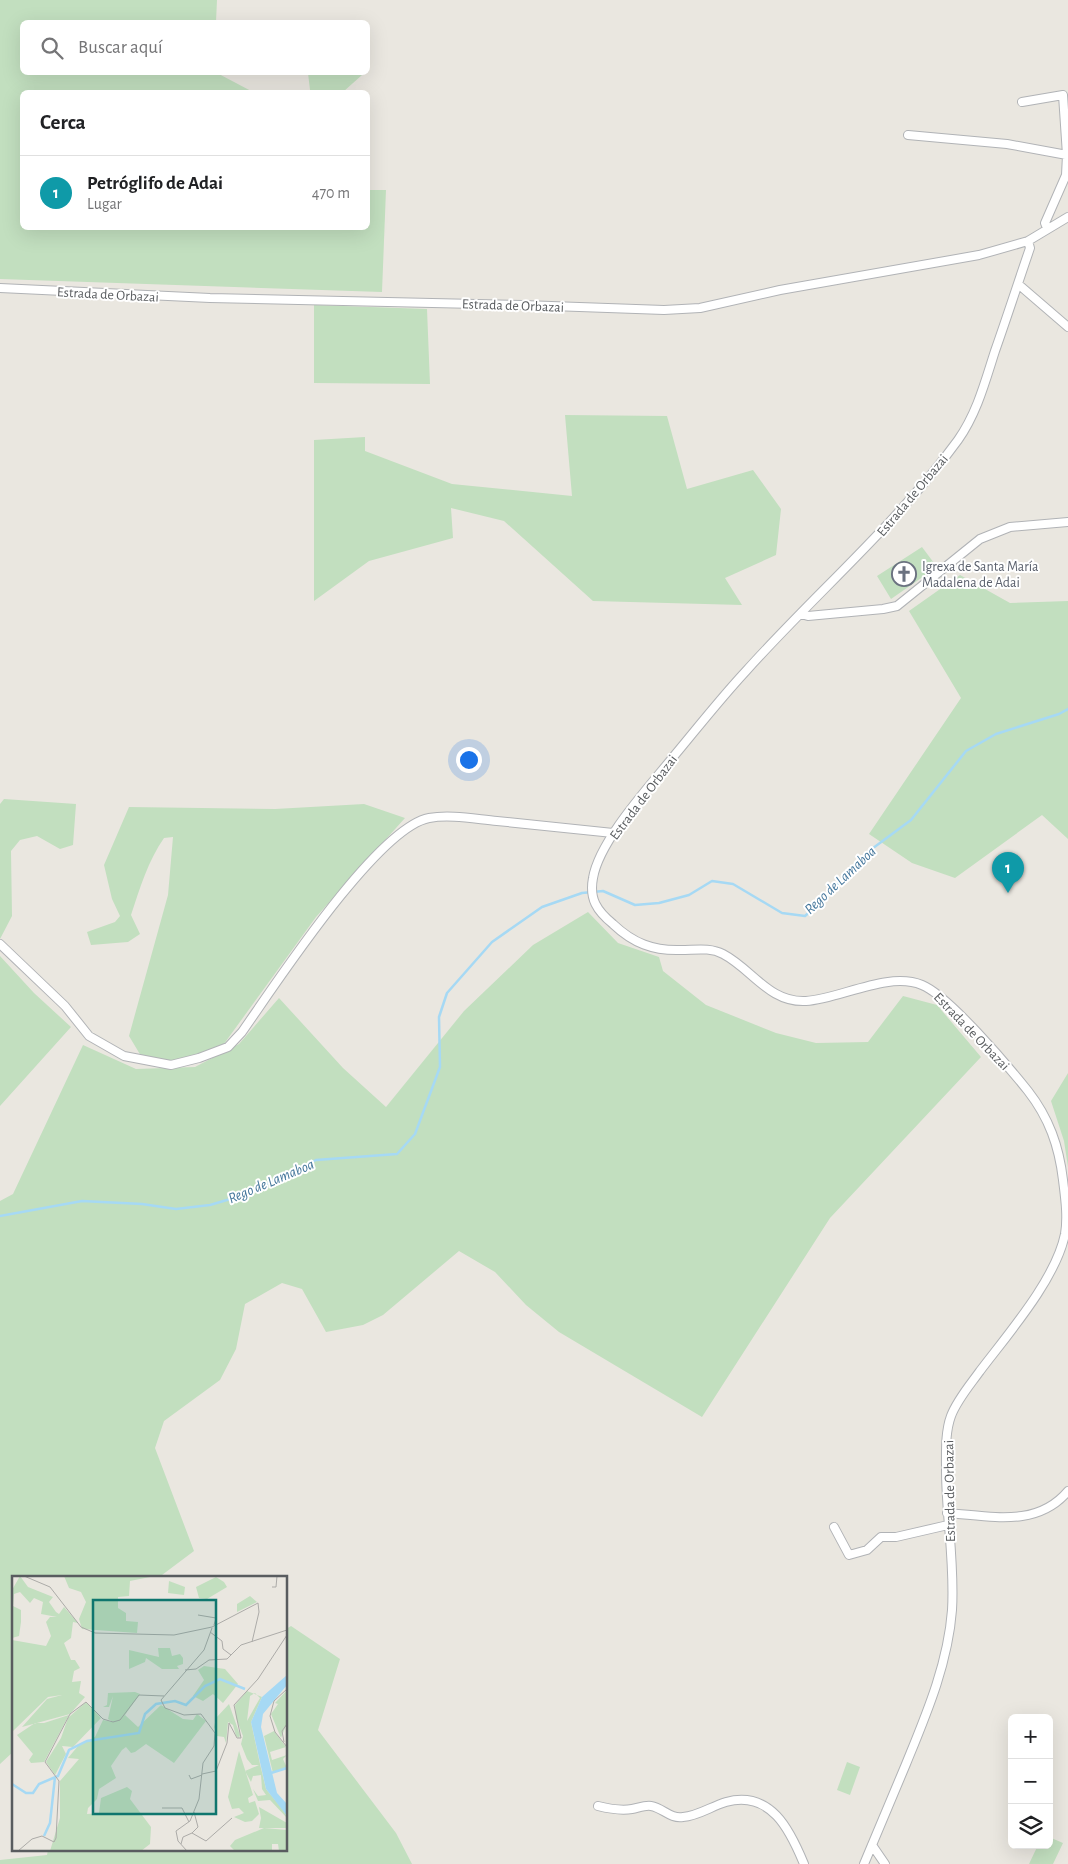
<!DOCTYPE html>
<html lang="es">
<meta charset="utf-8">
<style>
body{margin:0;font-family:"Alegreya Sans",sans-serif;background:#f2f2f2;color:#202124}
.controls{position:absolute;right:15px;bottom:15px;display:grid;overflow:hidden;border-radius:8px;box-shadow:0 5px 20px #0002}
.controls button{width:45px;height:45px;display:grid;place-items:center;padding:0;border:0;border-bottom:1px solid #e0e0e0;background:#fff;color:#202124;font:25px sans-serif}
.you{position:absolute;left:468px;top:759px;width:18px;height:18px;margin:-12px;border:4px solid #fff;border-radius:50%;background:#1a73e8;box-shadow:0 0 0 8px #1a73e833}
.badge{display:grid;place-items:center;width:32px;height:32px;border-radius:50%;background:#d33d3f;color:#fff;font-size:16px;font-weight:700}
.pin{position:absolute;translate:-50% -41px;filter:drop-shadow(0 1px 2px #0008)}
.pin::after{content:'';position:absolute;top:26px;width:18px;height:15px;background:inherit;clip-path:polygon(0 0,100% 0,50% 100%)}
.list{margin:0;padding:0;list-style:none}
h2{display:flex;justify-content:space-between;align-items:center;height:65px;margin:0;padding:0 20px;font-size:21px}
h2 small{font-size:16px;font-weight:400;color:#757577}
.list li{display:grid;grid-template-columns:32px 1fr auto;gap:15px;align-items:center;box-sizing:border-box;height:75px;padding:0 20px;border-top:1px solid #e0e0e0}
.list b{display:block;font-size:19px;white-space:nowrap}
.list p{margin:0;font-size:16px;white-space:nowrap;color:#757577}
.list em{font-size:16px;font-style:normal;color:#757577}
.icon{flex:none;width:28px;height:28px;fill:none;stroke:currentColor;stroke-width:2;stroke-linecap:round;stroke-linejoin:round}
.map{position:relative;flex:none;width:1068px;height:1864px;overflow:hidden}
.search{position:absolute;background:#fff;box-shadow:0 5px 20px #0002;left:20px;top:20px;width:350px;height:55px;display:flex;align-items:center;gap:12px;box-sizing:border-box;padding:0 18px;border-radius:8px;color:#757577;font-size:19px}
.panel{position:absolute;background:#fff;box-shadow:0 5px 20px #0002;left:20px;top:90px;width:350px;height:140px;border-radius:8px}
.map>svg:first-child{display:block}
.green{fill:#c2dfbf}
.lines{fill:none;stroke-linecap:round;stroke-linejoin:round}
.stream{stroke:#a6d9f4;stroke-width:2.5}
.minor-casing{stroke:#b1b3b6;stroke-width:10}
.minor{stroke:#fff;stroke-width:8}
.labels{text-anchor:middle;stroke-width:4;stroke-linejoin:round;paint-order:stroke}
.street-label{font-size:14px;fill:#595c5f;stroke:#fff}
.worship-label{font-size:14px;fill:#5b616d;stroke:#fff;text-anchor:start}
.water-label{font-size:15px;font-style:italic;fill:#44769b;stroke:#fff}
.inset-river{fill:none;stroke:#a6d9f4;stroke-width:2.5}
.inset-road{fill:none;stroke:#acaba8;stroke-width:1}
.view{fill:#0f766e;fill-opacity:0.15;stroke:#0f766e;stroke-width:2.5}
.inset-edge{fill:none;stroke:#595c5f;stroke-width:2.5}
</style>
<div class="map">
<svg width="1068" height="1864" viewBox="0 0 1068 1864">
<rect width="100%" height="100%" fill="#eae7e0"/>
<path class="green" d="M0,0H217L216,22H22V72L217,73L253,92H22V228H368V190H386L382,292L0,279Z
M308,73H359L362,75L343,92H314L310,90Z
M314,305L427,309L430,384L314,383Z
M565,415L667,416L687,489L753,470L781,509L776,555L725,578L742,605L593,601L504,521L451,508L453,538L369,561L314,601V440L365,437V451L452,484L572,496Z
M922,547L937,567L891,599L877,576Z
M960,575L1010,603L1068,601V839L1042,815L955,878L912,863L869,834L961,698L909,611Z
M4,799L76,804L73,845L60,849L37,836L20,840L11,851L12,916L0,939V804Z
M364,804L405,818L316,917L221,1048L175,1062L141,1056L129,1036L168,895L173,837L164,838C148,861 140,888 131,915L140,934L128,942L91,945L87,932L115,922L120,916L112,899L104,865L129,807L275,809Z
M588,912L618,943L659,957L663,971L706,1005L776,1033L816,1043L868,1042L903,996L937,1005L981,1057L830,1218L702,1417L559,1332L526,1305L495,1272L459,1251L383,1315L363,1325L326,1332L302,1289L282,1283L245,1304L236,1349L220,1380L164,1421L155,1448L194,1551L158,1578H14V1751L0,1764V1201L13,1194L83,1045L136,1069L195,1067L239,1044L279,998L343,1068L386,1107L464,1011L533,945Z
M0,956L34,993L71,1027L0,1106Z
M1068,1073V1167L1064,1141L1051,1101Z
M291,1626L340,1659L318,1730L396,1833L412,1864H0V1860L47,1855L48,1850H286V1629Z
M847,1762L860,1767L850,1795L837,1790Z
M1049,1837L1063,1843L1053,1864H1029L1038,1845H1049Z"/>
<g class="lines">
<path class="stream" d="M0,1216L82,1201L142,1204L176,1209L210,1205L244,1195L316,1160L397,1154L415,1134L440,1067L439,1017L447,993L492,942L542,907L582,893L603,891L635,905L659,903L689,895L712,881L733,884L782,913L805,916L824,899L865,854L911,820L966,751L996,734L1059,714L1068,709"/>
<defs>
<path id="minor" d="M1022,102L1063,95L1067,155
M908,135L1007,144L1067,155L1066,175L1045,223L1047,228
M1018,284L1068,327
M0,288L210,298L523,305L664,310L700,308L780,290L979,255L1028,241L1068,217
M801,614L808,616L883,609L897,606L980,539L1010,527L1068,522
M0,944L65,1006L89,1036L124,1056L171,1065L199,1058L228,1047L242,1032C275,985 377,828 429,818C450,814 475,819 497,821C535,825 574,829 613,833
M947,1513C991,1516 1037,1528 1068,1491
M834,1527L849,1555L867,1550L881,1537H896L948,1525
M598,1806C610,1809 620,1811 632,1809C638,1808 645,1805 651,1806C663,1808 670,1819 683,1817C698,1816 712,1806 726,1802C771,1790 790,1830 804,1864
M872,1845L885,1864
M864,1864C878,1831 892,1798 906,1764C926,1715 948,1664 952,1610C955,1563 946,1516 946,1469C946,1453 945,1432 951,1416C957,1400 970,1385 980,1371C1008,1334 1056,1279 1065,1234C1068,1216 1065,1197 1063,1180C1059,1146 1049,1118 1028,1091C1008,1066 949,996 922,985C888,971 840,999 806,1001C769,1003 752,969 723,954C710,947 695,950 681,950C653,951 633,943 613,924C597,911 589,899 593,878C599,842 646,790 669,762C695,731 719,700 746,671C816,593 896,525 958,440C977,413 985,382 995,351C1007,317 1018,283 1030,248L1028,241"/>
</defs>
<use href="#minor" class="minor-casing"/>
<use href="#minor" class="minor"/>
</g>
<defs>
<symbol id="church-ring" viewBox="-11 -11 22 22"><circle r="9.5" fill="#fff" stroke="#6b7280" stroke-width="1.5"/><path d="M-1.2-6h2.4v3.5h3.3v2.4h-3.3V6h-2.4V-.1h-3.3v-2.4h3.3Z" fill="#6b7280"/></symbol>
</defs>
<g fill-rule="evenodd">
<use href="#church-ring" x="890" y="560" width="28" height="28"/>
</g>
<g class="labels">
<g class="street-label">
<text transform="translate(108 294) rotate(3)" y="5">Estrada de Orbazai</text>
<text transform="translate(513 305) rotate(2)" y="5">Estrada de Orbazai</text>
<text transform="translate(912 495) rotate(-50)" y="5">Estrada de Orbazai</text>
<text transform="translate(643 797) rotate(-53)" y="5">Estrada de Orbazai</text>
<text transform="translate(972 1031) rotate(46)" y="5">Estrada de Orbazai</text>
<text transform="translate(949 1491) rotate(-91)" y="5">Estrada de Orbazai</text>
</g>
<g class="worship-label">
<text x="922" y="571">Igrexa de Santa María<tspan x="922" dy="16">Madalena de Adai</tspan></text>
</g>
<g class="water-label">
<text transform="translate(840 880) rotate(-43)" y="5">Rego de Lamaboa</text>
<text transform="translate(271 1181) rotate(-23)" y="5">Rego de Lamaboa</text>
</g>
</g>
<g transform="translate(12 1576)">
<rect width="275" height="275" fill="#eae7e0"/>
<path d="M8,0L16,11L41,21L37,26L44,36L47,38L52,31L66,47L61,46L59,62L52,67L59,84H63L68,92L62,95L60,106L69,105L67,117L73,121L58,138L10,151L35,123L50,119L36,121L0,156V64L34,70L39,60L34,46L38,41H45L29,38L31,26L22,22L18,27L8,16L2,18L1,30L9,34V46L7,60L0,62V14ZM52,0H143L118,5L117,20L106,21V32L114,37V45L126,46L125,57L70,53L67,43L74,26L69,16L57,12ZM204,1L212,6L215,11L195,23L187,22L184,11ZM157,5L173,11L172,19L156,17ZM238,20L245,26L225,36V28ZM146,72H158L160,80L168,78L171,82V88L165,90L167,93H150L134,82L133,86L117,93V74L147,81ZM192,90L213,93L226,108L211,127L201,118L191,125L181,120L192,104L186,94ZM275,114V147L269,162L259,138L266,128L263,127ZM235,115L250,121L239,146L248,188L254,213L272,235L275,242L258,224L246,225L241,213L246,220L254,219L250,213L249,199L241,200L239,206L233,195L247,189H240L235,183L229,168L231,160L224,142L223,129ZM243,117L248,122L235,145L238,120ZM123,116L128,118L113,139L126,151L149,129L171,143L181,144L185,138L194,145L162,187L134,168L123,176L119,177L114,171L110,174L99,190L104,202L87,213L85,223L76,232L75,238L87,237L89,222L115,211L120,215L118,223L139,251L138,268L129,275H38L48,242V205L67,183L56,182L66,170L83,161L91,144L101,146L96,143L101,120L97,131H91L95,129L96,117ZM74,126L89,142L61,171L50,170L54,178L43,199L34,186L49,162L56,142ZM217,128L228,159L227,162L224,160L221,149L216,146L214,167L212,161L205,160L202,151L204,142ZM57,139L32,186L19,187L17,184L21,178L5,159L23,147H32ZM262,155L274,171L258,176L260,184L275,179L271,183L275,192L261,197L252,160ZM227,175L241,219L236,222L237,227L243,225L247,238L240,245L233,246L222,241L232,237L227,232L220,233L216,221ZM247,231L275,247V252H247L249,242ZM252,252L275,254V275H267L266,268H260V275H223L218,270L223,264Z" fill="#c2dfbf" fill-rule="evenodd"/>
<path d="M275,99V109L251,138L249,151L265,217L275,228V240L254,213L239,146L250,121Z" fill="#a6d9f4"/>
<path class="inset-river" d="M259,197L275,192M0,208L14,217H21L27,208L46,200L57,174L75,165L127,157L133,138L144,128L163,125L174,129L193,110L208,103L233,113M32,260L38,247L43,201"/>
<path class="inset-road" d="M12,0L38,11L69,51L83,57L162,59L200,51L246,27L247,36L240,66M260,11H264L265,0M186,39L204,42L202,49M198,56L210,65L211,73L219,79M173,94L184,93L197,84L215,83L229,69L275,54M275,113L262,125L258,140L263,156L275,171M272,166L270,155L275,148M190,198L204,195L215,167L217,147L225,162H229L222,129L246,103L275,59M177,199L179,203L190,199M150,232H170L177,246M180,257L186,251L182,236M169,268L171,261L180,257L194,265L220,242M6,275L20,263L30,260L42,266L44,262L47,205L33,186L58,138L74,126L91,143L101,146L108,144L127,119L152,120M175,275L166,265L164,255L178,245L187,223L191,187L202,170L203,157L189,138L172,139L153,132L149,124L192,74L200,52"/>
<path class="view" d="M81,24H204V238H81Z"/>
<rect width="275" height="275" class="inset-edge"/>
</g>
</svg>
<div class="controls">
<button>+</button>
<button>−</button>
<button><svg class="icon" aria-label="layers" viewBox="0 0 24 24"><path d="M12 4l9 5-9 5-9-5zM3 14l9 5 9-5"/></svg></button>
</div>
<div class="you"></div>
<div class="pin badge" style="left:1008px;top:893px;background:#0f9aa8">1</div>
<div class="search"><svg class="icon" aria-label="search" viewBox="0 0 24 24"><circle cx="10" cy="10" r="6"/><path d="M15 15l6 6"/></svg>Buscar aquí</div>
<section class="panel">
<h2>Cerca<small></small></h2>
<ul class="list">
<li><span class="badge" style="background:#0f9aa8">1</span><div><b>Petróglifo de Adai</b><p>Lugar</p></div><em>470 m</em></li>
</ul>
</section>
</div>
